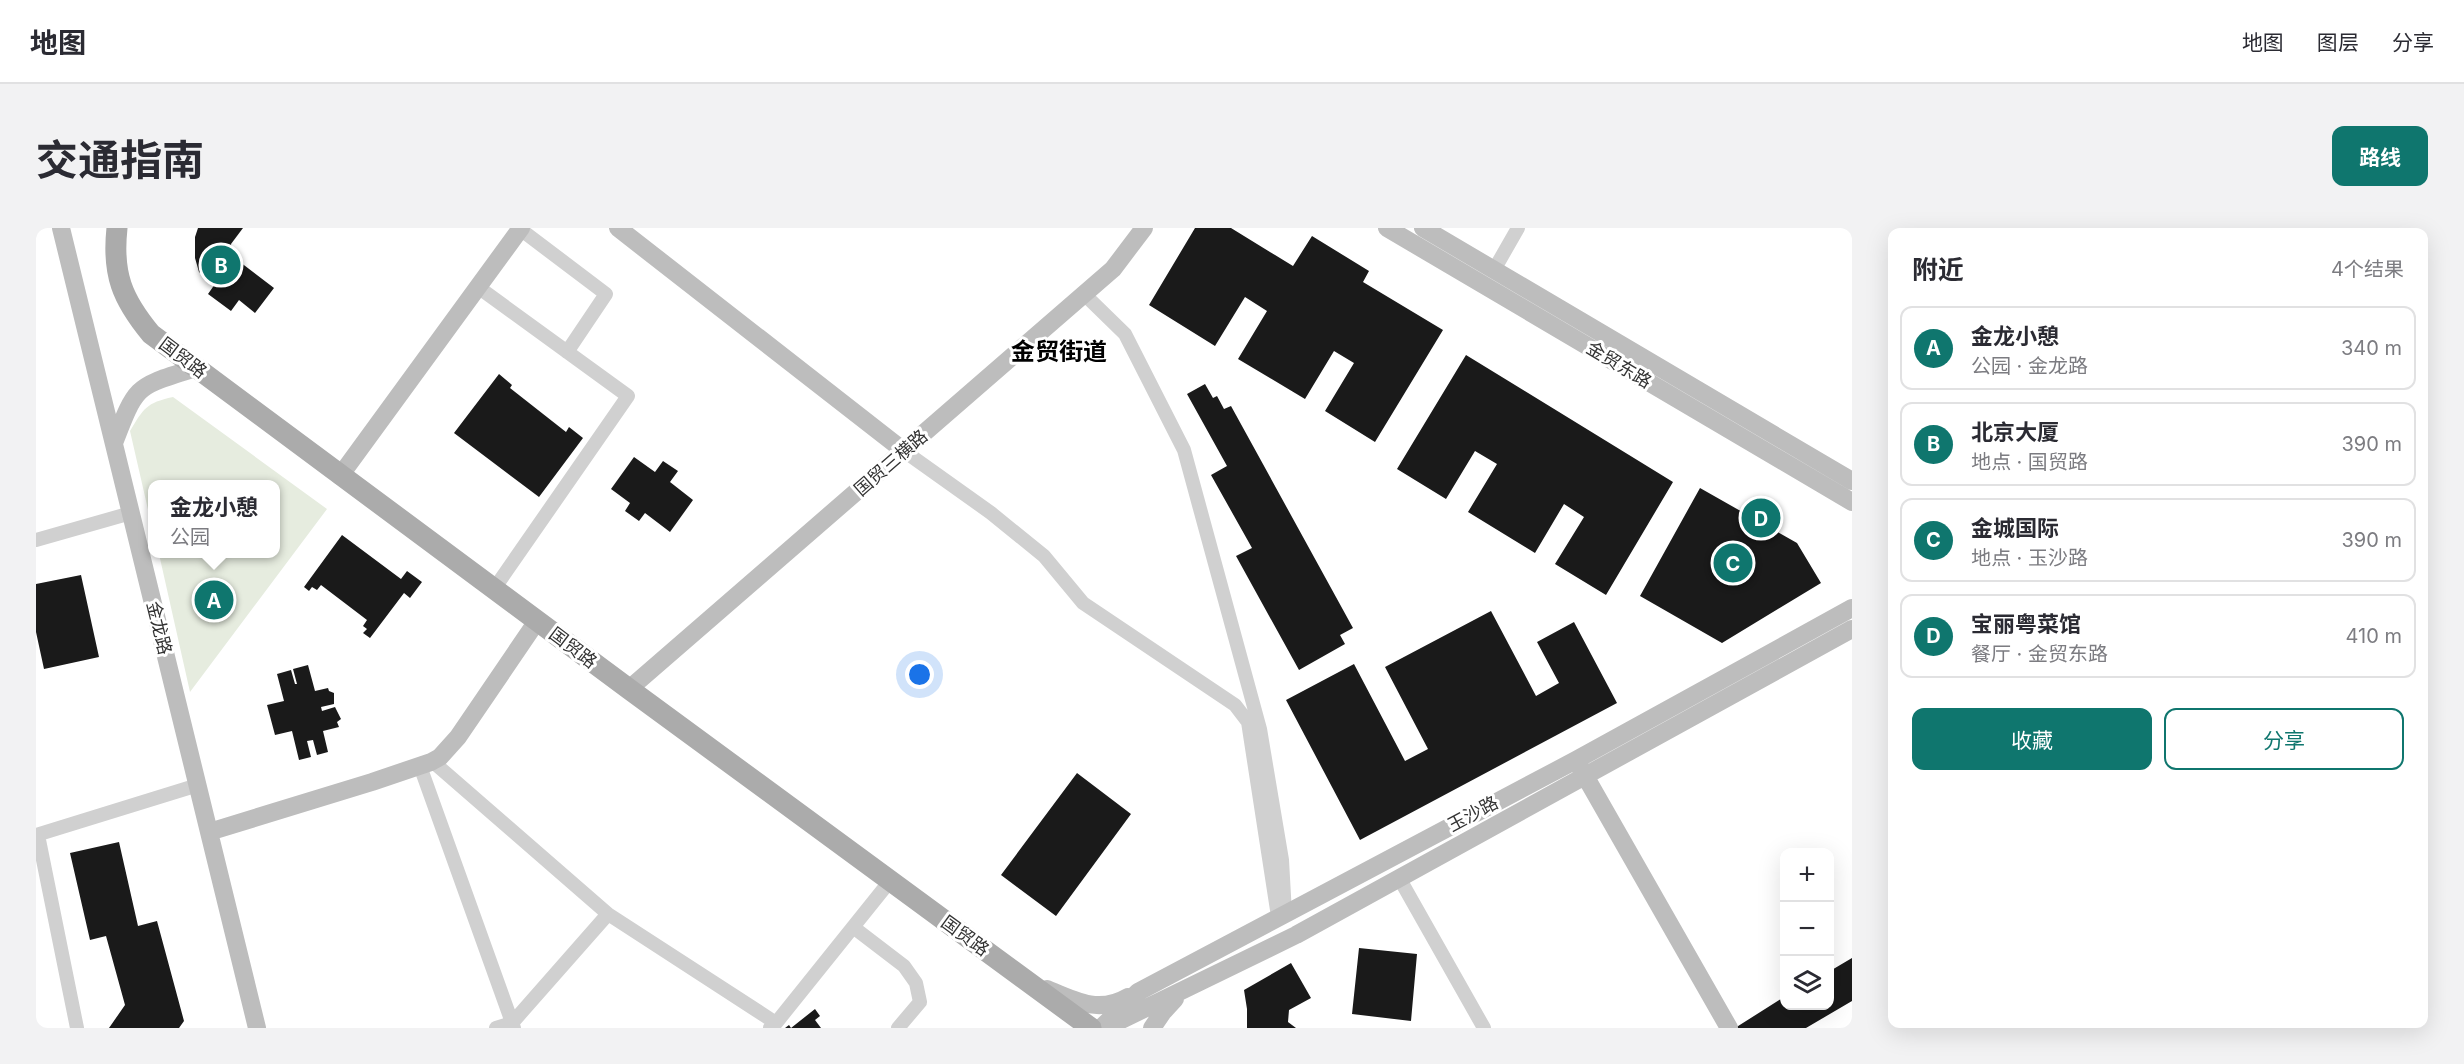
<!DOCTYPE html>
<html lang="zh">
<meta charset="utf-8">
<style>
body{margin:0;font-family:Inter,"Noto Sans SC",sans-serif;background:#f2f2f3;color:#2b2b33}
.controls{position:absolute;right:18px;bottom:18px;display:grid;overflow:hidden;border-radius:12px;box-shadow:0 6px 24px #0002}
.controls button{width:54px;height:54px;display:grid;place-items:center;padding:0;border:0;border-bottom:2px solid #e1e1e2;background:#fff;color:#2b2b33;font:30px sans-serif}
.you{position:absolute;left:884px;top:447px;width:21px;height:21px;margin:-15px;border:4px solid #fff;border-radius:50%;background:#1a73e8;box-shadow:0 0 0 9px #1a73e833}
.badge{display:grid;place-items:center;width:39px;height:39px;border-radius:50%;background:#0f766e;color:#fff;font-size:20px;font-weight:700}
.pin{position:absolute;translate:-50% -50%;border:3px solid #fff;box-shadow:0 2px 6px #0006}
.popup{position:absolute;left:112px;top:252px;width:132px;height:78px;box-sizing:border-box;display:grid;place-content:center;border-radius:12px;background:#fff;filter:drop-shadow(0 2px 4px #0005);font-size:20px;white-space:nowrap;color:#7c7c81}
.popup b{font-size:22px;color:#2b2b33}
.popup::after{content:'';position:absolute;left:50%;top:100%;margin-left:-12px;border:12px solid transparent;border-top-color:#fff}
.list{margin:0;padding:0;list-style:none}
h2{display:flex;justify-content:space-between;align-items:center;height:78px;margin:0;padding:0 24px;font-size:26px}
h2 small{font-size:20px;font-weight:400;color:#7c7c81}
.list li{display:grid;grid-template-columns:39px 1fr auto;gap:18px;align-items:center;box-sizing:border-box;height:84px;margin:0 12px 12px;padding:0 12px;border:2px solid #e1e1e2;border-radius:12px}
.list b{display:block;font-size:22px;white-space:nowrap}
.list p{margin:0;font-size:20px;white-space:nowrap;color:#7c7c81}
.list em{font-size:20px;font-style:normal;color:#7c7c81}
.actions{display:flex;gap:12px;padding:18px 24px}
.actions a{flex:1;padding:14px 0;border:2px solid #0f766e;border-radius:12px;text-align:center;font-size:21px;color:#0f766e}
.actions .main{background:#0f766e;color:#fff}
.icon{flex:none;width:33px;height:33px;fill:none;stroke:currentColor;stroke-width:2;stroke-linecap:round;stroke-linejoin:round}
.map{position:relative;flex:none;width:1816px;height:800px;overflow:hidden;border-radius:12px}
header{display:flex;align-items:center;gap:36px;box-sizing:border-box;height:84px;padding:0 30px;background:#fff;border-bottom:2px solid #e1e1e2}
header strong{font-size:28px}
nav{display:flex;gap:33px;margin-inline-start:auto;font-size:21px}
.intro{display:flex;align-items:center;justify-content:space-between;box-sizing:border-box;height:144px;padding:0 36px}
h1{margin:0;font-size:42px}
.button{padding:15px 27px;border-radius:12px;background:#0f766e;color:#fff;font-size:21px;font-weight:700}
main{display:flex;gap:36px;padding:0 36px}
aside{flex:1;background:#fff;border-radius:12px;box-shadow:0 6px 24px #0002}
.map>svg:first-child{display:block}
.green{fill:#e6ecdf}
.building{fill:#1a1a1a}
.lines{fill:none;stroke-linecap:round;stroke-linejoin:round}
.street{stroke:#d0d0d0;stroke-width:14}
.secondary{stroke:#bdbdbd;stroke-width:18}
.primary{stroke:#ababab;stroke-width:21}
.labels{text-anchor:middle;stroke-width:6;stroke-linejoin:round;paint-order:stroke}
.street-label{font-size:18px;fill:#333;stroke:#fff}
.district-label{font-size:24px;font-weight:bold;fill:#000;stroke:#fff}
</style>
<header>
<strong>地图</strong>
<nav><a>地图</a><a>图层</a><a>分享</a></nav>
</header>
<div class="intro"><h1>交通指南</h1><a class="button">路线</a></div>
<main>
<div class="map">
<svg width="1816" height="800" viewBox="0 0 1816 800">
<rect width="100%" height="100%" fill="#fff"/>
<path class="green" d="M137,169L291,281L154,464L123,326H240V256H116V299L94,203C108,180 110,175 137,169Z"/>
<path class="building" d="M162,0H207L195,16L196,23L200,31L238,60L219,85L203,72L195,83L172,66L179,56L163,44L159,30V9Z
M1159,0H1195L1257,38L1276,8L1333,43L1327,54L1407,102L1339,214L1289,183L1318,135L1298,123L1269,171L1202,131L1231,83L1209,69L1179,118L1113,77Z
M1430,127L1637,254L1570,367L1519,336L1548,289L1528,276L1499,325L1432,284L1461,236L1439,223L1410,271L1361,241Z
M463,146L476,157L474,160L530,204L533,199L547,210L503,269L418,205Z
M1169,156L1177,170L1181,168L1188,181L1195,178L1317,400L1304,407L1309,416L1263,442L1200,328L1216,320L1175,247L1191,238L1151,166Z
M598,229L619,244L627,233L642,243L634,254L657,272L634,304L609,285L603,293L589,283L594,275L575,261Z
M1664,260L1761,315L1785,355L1686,415L1604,368Z
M306,307L365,351L371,343L386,354L374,370L368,365L334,410L327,405L331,401L327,398L331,392L285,357L281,362L276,359L273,363L268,359Z
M45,347L63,429L8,441L0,404V356Z
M1455,383L1500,468L1523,455L1501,414L1538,394L1581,475L1324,612L1250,472L1318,436L1369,533L1392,521L1349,439Z
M272,437L279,463L292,460L293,463L298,465V476L285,479L286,483L299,479L305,491L301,494L303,499L287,503L292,524L281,527L277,512L271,513L275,529L263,532L256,503L239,507L231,477L248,473L241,446L255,442L259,456H261L257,441Z
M1041,545L1095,586L1020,688L965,647Z
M83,614L102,698L121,693L148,793L143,800H73L89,777L70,708L54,712L34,625Z
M1323,720L1381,726L1375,793L1316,786Z
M1816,730V773L1770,800H1699L1748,769V778H1794V743Z
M1255,735L1275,770L1253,782L1252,794L1260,800H1211V781L1208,762Z
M779,781L784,788L779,792L785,800H749L753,797L755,800Z"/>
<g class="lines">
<path class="street" d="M484,1L570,66L531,124
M1458,42L1482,0
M442,59L592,168L458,361
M1048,66L1089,106L1148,222L1224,501L1246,632L1249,686
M868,223L955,285L1008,328L1047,375L1199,477L1212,494L1241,682
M0,312L95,285
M396,533L572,686L740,795
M384,538L478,800
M0,607L162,557
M2,607L41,800
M1366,655L1448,800
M817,699L868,738L880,755L884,774L862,800
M460,800L476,795L572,686
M734,800L740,795L854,653"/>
<path class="secondary" d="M25,0L221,800
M582,0L868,223
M1351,0L1816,274
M1387,0L1816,253
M78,215C101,155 100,159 160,140
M304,248L485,0
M593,461L1077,41L1108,0
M1544,539L1693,800
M173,604L336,554L395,534L404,529L422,509L501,393
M1011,761C1039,773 1063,786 1092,769
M1073,798L1260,707L1816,401
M1065,800L1102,764L1540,532L1816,380
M1116,800L1127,784L1139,771"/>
<path class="primary" d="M81,0C76,46 86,71 115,106L593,461L1055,800"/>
</g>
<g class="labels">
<g class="street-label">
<text transform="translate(147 130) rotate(37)" y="6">国贸路</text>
<text transform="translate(1583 137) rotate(31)" y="6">金贸东路</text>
<text transform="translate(855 235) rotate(-41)" y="6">国贸三横路</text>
<text transform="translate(123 400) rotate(76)" y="6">金龙路</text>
<text transform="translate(537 420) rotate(37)" y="6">国贸路</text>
<text transform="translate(1437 586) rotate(-28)" y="6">玉沙路</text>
<text transform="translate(929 708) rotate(36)" y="6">国贸路</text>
</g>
<g class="district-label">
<text x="1023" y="132">金贸街道</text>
</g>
</g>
</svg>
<div class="controls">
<button>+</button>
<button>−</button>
<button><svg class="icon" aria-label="layers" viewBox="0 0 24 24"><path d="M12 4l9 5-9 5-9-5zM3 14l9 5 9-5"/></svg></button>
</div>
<div class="you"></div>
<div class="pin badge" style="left:178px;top:372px">A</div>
<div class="popup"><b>金龙小憩</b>公园</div>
<div class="pin badge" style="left:185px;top:37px">B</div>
<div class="pin badge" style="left:1697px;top:335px">C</div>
<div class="pin badge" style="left:1725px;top:290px">D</div>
</div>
<aside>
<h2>附近<small>4个结果</small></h2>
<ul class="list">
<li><span class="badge">A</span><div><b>金龙小憩</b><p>公园 · 金龙路</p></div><em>340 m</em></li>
<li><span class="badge">B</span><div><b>北京大厦</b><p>地点 · 国贸路</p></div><em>390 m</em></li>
<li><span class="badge">C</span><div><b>金城国际</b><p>地点 · 玉沙路</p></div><em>390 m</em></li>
<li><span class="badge">D</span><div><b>宝丽粤菜馆</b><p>餐厅 · 金贸东路</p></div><em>410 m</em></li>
</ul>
<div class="actions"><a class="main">收藏</a><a>分享</a></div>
</aside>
</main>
